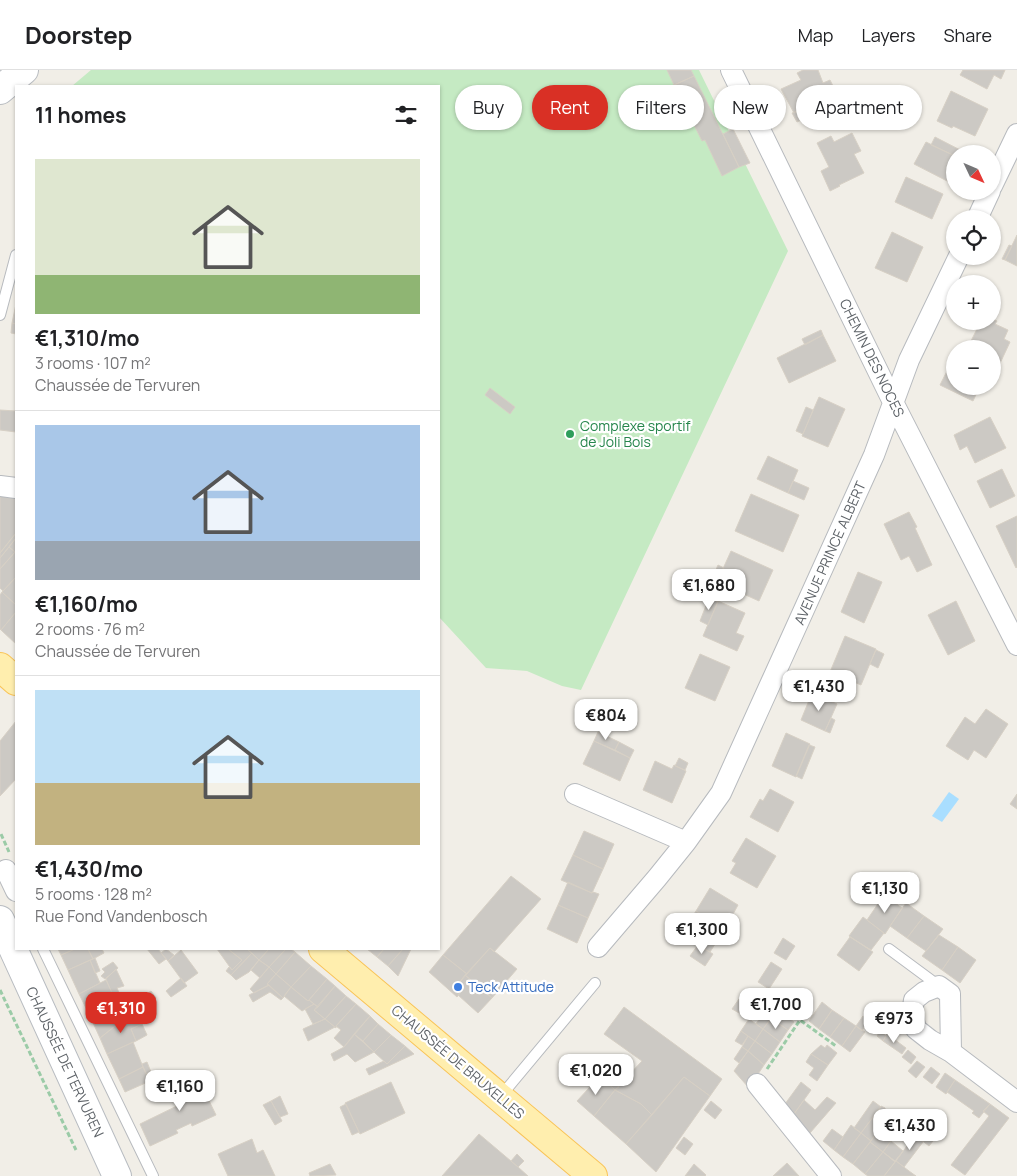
<!DOCTYPE html>
<meta charset="utf-8">
<style>
:root{--surface:#fff;--page:#f6f6f6;--text:#202124;--muted:#757577;--line:#e0e0e0;--accent:#d93025}
body{margin:0;font-family:Manrope,sans-serif;background:var(--page);color:var(--text);height:100vh;display:flex;flex-direction:column;font-size:19px;white-space:nowrap}
*{box-sizing:border-box;margin:0}
p{font-size:16px;color:var(--muted)}
.icon{flex:none;width:28px;height:28px;fill:none;stroke:currentColor;stroke-width:2;stroke-linecap:round;stroke-linejoin:round}
.map{position:relative;flex:1;overflow:hidden}
.side{position:absolute;left:15px;top:15px;width:425px;height:865px;display:flex;flex-direction:column;background:var(--surface);border-radius:0px;box-shadow:0 1px 4px #0004}
.side>*{flex:none}
.guide{position:absolute;left:455px;top:15px;width:475px;height:45px;display:flex;gap:10px}
.needle{width:32px;rotate:134deg}
.controls{position:absolute;left:946px;top:75px;display:grid;gap:10px}
.controls a{display:grid;place-items:center;width:55px;height:55px;border-radius:50%;background:var(--surface);box-shadow:0 1px 4px #0004;font-size:25px}
.price{position:absolute;translate:-50% -42px;padding:0 11px;border-radius:10px;background:#fff;color:#222;font-size:16px;line-height:32px;filter:drop-shadow(0 1px 2px #0008)}
.price::after{content:'';position:absolute;left:50%;top:30px;width:15px;height:11px;margin-left:-8px;background:inherit;clip-path:polygon(0 0,100% 0,50% 100%)}
.price.on{background:var(--accent);color:#fff}
ul{padding:0;list-style:none}
li{display:grid;align-content:center;gap:10px;height:265px;padding:0 20px}
li+li{border-top:1px solid var(--line)}
li span{display:grid;place-items:center;height:155px;border-radius:0px;color:#555}
li>.icon{margin-inline-start:auto}
span .icon{width:90px;height:90px;fill:#fffc;stroke-width:1}
li b{font-size:21px}
h2{display:flex;justify-content:space-between;align-items:center;height:60px;padding:0 20px;font-size:21px}
.pill{padding:0 18px;border-radius:22px;background:var(--surface);box-shadow:0 1px 4px #0004;font-size:18px;line-height:45px}
.pill.on{background:var(--accent);color:#fff}
header{display:flex;align-items:center;gap:30px;box-sizing:border-box;height:70px;padding:0 25px;background:var(--surface);border-bottom:1px solid var(--line)}
header strong{font-size:24px}
nav{display:flex;gap:28px;margin-inline-start:auto;font-size:18px}
.map>svg:first-child{display:block}
.green{fill:#c5eac3}
.water{fill:#a9deff}
.building{fill:#ccc9c4;stroke:#d7d0c5}
.lines{fill:none;stroke-linecap:round;stroke-linejoin:round}
.lane-casing{stroke:#b7babe;stroke-width:12}
.street-casing{stroke:#b7babe;stroke-width:22}
.secondary-casing{stroke:#b8bcc1;stroke-width:30}
.primary-casing{stroke:#f9c458;stroke-width:30}
.path{stroke:#9bcba7;stroke-width:3;stroke-dasharray:5 2.5;stroke-linecap:butt}
.lane{stroke:#fff;stroke-width:10}
.street{stroke:#fff;stroke-width:20}
.secondary{stroke:#fff;stroke-width:28}
.primary{stroke:#ffeeae;stroke-width:28}
.leisure-dot{fill:#2e9e5b;stroke:#fff;stroke-width:2}
.shop-dot{fill:#3f7fe0;stroke:#fff;stroke-width:2}
.labels{text-anchor:middle;stroke-width:4.5;stroke-linejoin:round;paint-order:stroke}
.street-label{font-size:14px;fill:#5e6368;stroke:#fff}
.leisure-label{font-size:14px;fill:#27864d;stroke:#fff;text-anchor:start}
.shop-label{font-size:14px;fill:#366cbe;stroke:#fff;text-anchor:start}
</style>
<header>
<strong>Doorstep</strong>
<nav><a>Map</a><a>Layers</a><a>Share</a></nav>
</header>
<div class="map">
<svg width="1017" height="1106" viewBox="0 0 1017 1106">
<rect width="100%" height="100%" fill="#f1eee7"/>
<!-- green -->
<path class="green" d="M91 0H699L788 181 581 620 562 616 527 601 486 598 439 547V16H72Z"/>
<!-- water -->
<path class="water" d="M949 722 959 729 942 752 932 746Z"/>
<!-- building -->
<path class="building" d="M667 0H691L694 6 674 15Z
M803 0H818L823 13 830 10 837 24 794 43 781 19 801 10 797 3Z
M963 0H1005L1001 9 994 5 987 19 960 5Z
M694 6 739 97 722 106 705 70 702 71 674 15Z
M951 21 988 39 975 66 953 56 952 58 937 51Z
M812 35 816 43 797 52 792 43Z
M733 59 750 93 739 97 723 64Z
M852 63 861 81 854 84 864 103 839 115 840 116 830 121 821 101 829 97 817 73 831 66 834 72Z
M935 67 966 83 965 84H955V86L931 75Z
M926 72 955 86V105L951 113 914 94Z
M906 107 943 124 932 149 895 132Z
M892 162 923 177 907 212 875 198Z
M1017 165V196L1005 190Z
M1009 175 1012 176 1005 190 1002 189Z
M16 234V254L12 253Z
M992 249 997 251 995 254 1008 260 1004 269 1010 272 995 304 992 303V279H967L977 259 973 257 976 251H992Z
M12 253 16 254V264L11 263Z
M821 260 823 265 805 275 802 269Z
M823 265 836 291 789 313 777 288Z
M955 285V316H980L973 331 940 315Z
M490 318 515 337 510 344 485 325Z
M819 327 845 339 828 377 802 366Z
M806 337 813 340 803 364 796 361Z
M0 340 16 341V362L0 360Z
M990 347 1006 378 975 393 967 376 960 380 954 365Z
M768 386 798 400 788 423 757 409Z
M1002 399 1015 426 990 438 977 411Z
M793 411 809 418 804 430 788 423Z
M751 424 799 445 783 482 735 461Z
M0 425 16 428V463L0 483Z
M909 442 917 457 915 458 932 495 917 502 909 486 901 490 884 454Z
M1017 446V497L1016 498 996 456Z
M16 463V468L0 488V483Z
M16 468V481L15 482 9 477Z
M9 477 15 482 0 499V488Z
M16 481V507L3 521 0 518V499Z
M731 481 773 500 759 531 717 512Z
M718 495 724 498 718 511 712 509Z
M858 502 882 512 864 553 841 542Z
M16 507V535L2 522Z
M2 522 16 535V542L1 560 0 559V525Z
M709 528 718 532 708 555 700 551Z
M718 531 745 543 736 563 744 566 737 581 703 566Z
M956 531 975 571 948 585 928 545Z
M16 542V574L1 560Z
M845 566 876 579 861 615 830 602Z
M876 580 884 584 878 598 870 594Z
M700 584 730 597 715 631 685 618Z
M812 623 837 634 825 661 801 650Z
M986 639 1008 654 986 688 974 680 968 690 946 676 965 647 975 654Z
M831 648 835 650 830 663 825 661Z
M16 651V709L0 726V671Z
M598 662 619 672 615 680 594 671Z
M786 663 810 674 796 707 772 696Z
M594 671 630 688 620 711 583 694Z
M619 672 634 680 630 688 615 680Z
M809 675 815 677 802 709 796 706Z
M679 688 688 693 685 700 675 696Z
M655 691 672 699 674 695 686 701 672 733 643 720Z
M770 719 794 732 778 762 750 747 760 729 763 731Z
M1017 724V739L1010 734Z
M584 761 614 774 603 799 573 785Z
M746 768 776 786 757 818 730 803 736 793 732 791Z
M573 785 603 799 592 823 561 810Z
M511 806 541 829 494 882 490 878 467 904 443 885Z
M568 812 592 823 593 822 599 824 588 848 558 835Z
M710 818 738 835 732 846 728 861 696 841Z
M884 825 902 838 885 864 867 850Z
M906 833 924 846 907 868 890 856Z
M558 835 588 848 577 873 547 859Z
M696 841 728 861 717 871 710 882 681 865Z
M924 846 943 859 926 881 907 868Z
M863 847 884 863 871 880 849 866Z
M939 865 958 877 942 900 922 886Z
M850 867 873 882 859 901 837 885Z
M783 868 795 876 786 890 774 883Z
M698 875 713 884 705 896 690 886Z
M958 877 976 890 960 913 942 900Z
M490 878 517 899 492 928 465 905Z
M58 879H75L61 885Z
M75 879H88L93 889 68 900 61 885Z
M88 879H102L104 883 93 889Z
M147 879H158L166 889 159 894Z
M166 879 174 885 168 891 161 883Z
M217 879H228L242 890 232 900Z
M228 879H247L252 883 231 905 226 901 229 897 232 900 242 890Z
M249 879H269L259 890 248 880Z
M269 879H286L269 897 259 890Z
M286 879H291L295 882 276 904 269 897Z
M367 879H384L377 887Z
M384 879H403L388 896 377 887Z
M403 879H411L398 906 388 896Z
M181 880 198 903 184 913 168 891Z
M295 882 311 896 291 917 276 904Z
M252 883 259 890 249 902 236 910 231 905Z
M443 885 467 904 459 913 464 918 457 927 429 902Z
M95 888 100 901 95 903 90 890Z
M90 890 100 913 79 924 68 900Z
M259 890 269 897 260 908 251 900Z
M113 892 118 898 105 909 101 906 105 902 102 899Z
M771 892 782 899 769 919 758 912Z
M311 896 327 909 308 931 291 917Z
M269 897 276 904 267 914 269 915 254 923 250 919Z
M116 899 124 916 117 918 120 925 114 928 106 909Z
M276 904 291 917 283 928 267 914Z
M465 905 492 928 478 943 458 925 464 918 459 913Z
M181 908 187 916 171 927 166 921Z
M327 909 335 916 318 937 309 930Z
M106 910 116 931 89 944 79 924Z
M269 915 283 928 281 930 270 922 253 932 249 925Z
M335 916 346 926 325 949 314 940Z
M291 917 308 931 309 930 314 934 302 941 284 926Z
M151 921 156 928 138 942 135 940 124 949 120 940 141 925 142 927Z
M346 926 356 934 336 956V958L325 949Z
M739 929 747 934 741 944 732 939Z
M116 931 124 949 100 968 89 944Z
M822 932 832 940 819 959 809 951Z
M314 934 318 937 314 940 325 949 313 954 305 939Z
M356 934 370 946 344 977 334 968 341 960 336 956Z
M769 934 778 940 763 959 756 954Z
M624 937 722 1009 710 1026 684 1007 652 1045 641 1034 615 1020 642 991 604 964Z
M135 940 142 954 131 959 136 971 107 984 100 968Z
M778 940 794 952 788 960 771 948Z
M832 940 844 948 830 967 819 959Z
M370 946 378 954 363 971 354 964Z
M863 946 868 950 862 961 856 956Z
M771 948 788 960 780 972 763 959Z
M844 948 856 956 842 976 830 967Z
M325 949 335 957 308 971 303 959Z
M749 949 763 959 755 971 741 961Z
M142 954 147 965 136 971 131 959Z
M378 954 391 965 374 982 363 971Z
M856 956 865 962 850 982 842 976Z
M763 959 780 972 772 984 755 971Z
M741 961 748 966 742 975 735 971Z
M880 961 886 966 883 971 877 966Z
M354 964 374 982 355 992 347 984 334 991 331 984 344 977Z
M887 964 906 978 902 984 883 971Z
M391 965 405 976 387 994 374 982Z
M748 966 755 971 748 981 742 977Z
M755 971 772 984 764 995 748 981Z
M133 972 143 997 119 1009 107 984Z
M821 975 825 978 827 975 837 983 828 995 811 984Z
M405 976 414 984 369 1005 366 999 384 991 387 994Z
M742 977 748 981 739 993 734 989Z
M908 980 916 987 911 994 902 987Z
M748 981 764 995 749 1018 734 1001Z
M811 984 828 995 817 1011 809 1005 814 998 806 992Z
M917 991 925 997 916 1008 908 1001Z
M147 992 151 1002 146 1004 142 994Z
M143 997 150 1011 125 1022 119 1009Z
M931 997 940 1004 932 1014 923 1007Z
M603 1003 619 1017 615 1020 600 1006Z
M945 1003 955 1010 946 1024 936 1017Z
M196 1004 216 1045 192 1056 191 1053 176 1060 178 1063 150 1076 140 1054 181 1034 173 1016Z
M600 1006 615 1020 594 1046 577 1031Z
M684 1007 710 1026 656 1102 626 1074Z
M955 1010 990 1034 979 1048 972 1043 974 1041 947 1022Z
M391 1012 405 1043 360 1064 345 1033Z
M801 1012 811 1020 794 1044 785 1034Z
M615 1020 641 1034 652 1045 626 1074 594 1046Z
M280 1026 288 1044 280 1047 271 1031Z
M827 1027 836 1033 810 1063 794 1044 804 1030 815 1040Z
M271 1031 282 1051 275 1055 263 1035Z
M711 1031 722 1040 715 1049 704 1040Z
M873 1031 881 1037 861 1063 854 1058Z
M346 1034 359 1062 352 1065 340 1037Z
M990 1034 1009 1048 965 1105 951 1095 989 1046 983 1041Z
M881 1036 885 1038 886 1049 871 1071 861 1063Z
M928 1048 936 1055 931 1062 937 1066 929 1076 915 1065Z
M884 1052 894 1061 888 1069 891 1071 883 1082 870 1072Z
M851 1055 861 1063 843 1087 834 1080Z
M832 1059 843 1067 834 1080 823 1071Z
M861 1063 871 1071 853 1094 843 1087Z
M479 1064 518 1097 528 1106H442Z
M915 1065 923 1072 904 1097 896 1091Z
M684 1067 693 1074 685 1085 676 1078Z
M252 1069 257 1083 263 1080 275 1106H228L218 1084Z
M891 1071 903 1081 895 1091 883 1082Z
M870 1072 883 1082 865 1104 853 1094Z
M883 1082 895 1092 884 1106H868L865 1104Z
M517 1084 524 1091 518 1097 511 1091Z
M896 1091 909 1101 916 1106H884Z
M787 1093 799 1106H773Z
M330 1094 336 1105 310 1106 309 1103Z
M694 1094 706 1105 705 1106H685Z"/>
<g class="lines">
<defs>
<path id="lane" d="M0 245 16 185
M43 879 153 1106
M889 879 939 916
M500 1027 595 913"/>
<path id="street" d="M731 0 893 332 1017 575
M992 116 1017 64
M977 149 990 121
M0 416 16 418
M575 724 686 772
M6 800 16 821
M598 877 657 808 686 772 721 723 874 385 909 290 959 186
M951 982 950 924 939 916 924 922 914 930 912 943 916 959 930 970 951 982 1017 1032
M757 1014 831 1106"/>
<path id="secondary" d="M0 20 24 0
M0 850 117 1106"/>
<path id="primary" d="M0 597 16 611
M323 879 593 1106"/>
</defs>
<!-- lane casing -->
<use href="#lane" class="lane-casing"/>
<!-- street casing -->
<use href="#street" class="street-casing"/>
<!-- secondary casing -->
<use href="#secondary" class="secondary-casing"/>
<!-- primary casing -->
<use href="#primary" class="primary-casing"/>
<!-- path -->
<path class="path" d="M1 764 9 782
M0 920 76 1080
M767 999 800 950 836 976"/>
<!-- lane -->
<use href="#lane" class="lane"/>
<!-- street -->
<use href="#street" class="street"/>
<!-- secondary -->
<use href="#secondary" class="secondary"/>
<!-- primary -->
<use href="#primary" class="primary"/>
</g>
<!-- markers -->
<circle class="leisure-dot" cx="570" cy="364" r="5"/>
<circle class="shop-dot" cx="458" cy="917" r="5"/>
<g class="labels">
<!-- street labels -->
<g class="street-label">
<text transform="translate(872 288) rotate(64)" y="5">CHEMIN DES NOCES</text>
<text transform="translate(830 483) rotate(-66)" y="5">AVENUE PRINCE ALBERT</text>
<text transform="translate(65 992) rotate(65)" y="5">CHAUSSÉE DE TERVUREN</text>
<text transform="translate(458 992) rotate(40)" y="5">CHAUSSÉE DE BRUXELLES</text>
</g>
<!-- leisure labels -->
<g class="leisure-label">
<text x="580" y="361">Complexe sportif<tspan x="580" dy="16">de Joli Bois</tspan></text>
</g>
<!-- shop labels -->
<g class="shop-label">
<text x="468" y="922">Teck Attitude</text>
</g>
</g>
</svg>
<div class="controls">
<a><svg class="needle" viewBox="-14 -14 28 28"><path d="M0-13l5 13h-10z" fill="#e53935"/><path d="M0 13l5-13h-10z" fill="#757577"/></svg></a>
<a><svg class="icon" aria-label="locate" viewBox="0 0 24 24"><circle cx="12" cy="12" r="6"/><path d="M12 2v4M12 18v4M2 12h4M18 12h4"/></svg></a>
<a>+</a>
<a>−</a>
</div>
<b class="price" style="left:709px;top:541px">€1,680</b>
<b class="price" style="left:819px;top:642px">€1,430</b>
<b class="price" style="left:606px;top:671px">€804</b>
<b class="price" style="left:885px;top:844px">€1,130</b>
<b class="price" style="left:702px;top:885px">€1,300</b>
<b class="price" style="left:776px;top:960px">€1,700</b>
<b class="price on" style="left:121px;top:964px">€1,310</b>
<b class="price" style="left:894px;top:974px">€973</b>
<b class="price" style="left:596px;top:1026px">€1,020</b>
<b class="price" style="left:180px;top:1042px">€1,160</b>
<b class="price" style="left:910px;top:1081px">€1,430</b>
<div class="guide">
<a class="pill">Buy</a>
<a class="pill on">Rent</a>
<a class="pill">Filters</a>
<a class="pill">New</a>
<a class="pill">Apartment</a>
</div>
<section class="side">
<h2>11 homes<svg class="icon" aria-label="filters" viewBox="0 0 24 24"><path d="M4 7h16M4 17h16"/><circle cx="9" cy="7" r="2"/><circle cx="15" cy="17" r="2"/></svg></h2>
<ul>
<li><span style="background:linear-gradient(#dfe7d0 75%,#8fb573 0)"><svg class="icon" aria-label="home" viewBox="0 0 24 24"><path d="M3 11l9-7 9 7M6 9v11h12V9"/></svg></span><div><b>€1,310/mo</b><p>3 rooms · 107 m²</p><p>Chaussée de Tervuren</p></div></li>
<li><span style="background:linear-gradient(#a9c7e8 75%,#9aa5b1 0)"><svg class="icon" aria-label="home" viewBox="0 0 24 24"><path d="M3 11l9-7 9 7M6 9v11h12V9"/></svg></span><div><b>€1,160/mo</b><p>2 rooms · 76 m²</p><p>Chaussée de Tervuren</p></div></li>
<li><span style="background:linear-gradient(#bfe0f5 60%,#c2b280 0)"><svg class="icon" aria-label="home" viewBox="0 0 24 24"><path d="M3 11l9-7 9 7M6 9v11h12V9"/></svg></span><div><b>€1,430/mo</b><p>5 rooms · 128 m²</p><p>Rue Fond Vandenbosch</p></div></li>
</ul>
</section>
</div>
